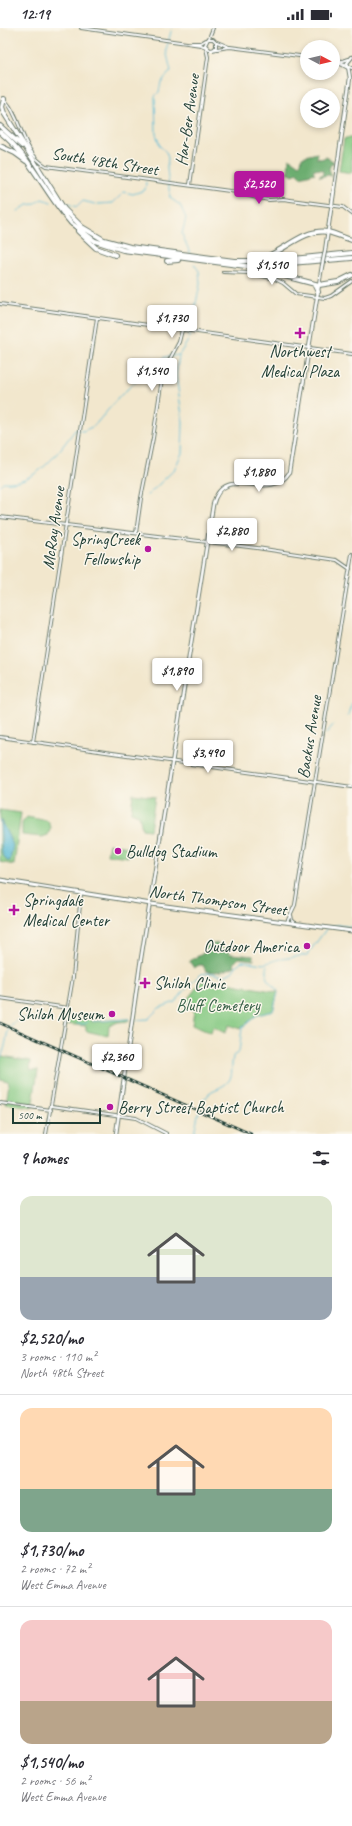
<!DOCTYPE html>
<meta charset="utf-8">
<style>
:root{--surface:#fff;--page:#f2f2f3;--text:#2b2b33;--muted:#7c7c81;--line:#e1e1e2;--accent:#b5179e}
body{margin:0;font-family:Caveat,sans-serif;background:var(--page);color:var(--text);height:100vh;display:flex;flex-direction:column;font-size:15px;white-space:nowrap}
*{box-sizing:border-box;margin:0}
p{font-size:13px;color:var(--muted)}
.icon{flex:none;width:22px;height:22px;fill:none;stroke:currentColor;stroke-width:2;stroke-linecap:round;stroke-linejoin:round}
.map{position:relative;height:1106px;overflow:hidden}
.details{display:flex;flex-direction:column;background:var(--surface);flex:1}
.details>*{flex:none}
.needle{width:26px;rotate:97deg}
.fabs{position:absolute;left:300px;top:12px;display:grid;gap:8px}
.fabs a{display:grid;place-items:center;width:40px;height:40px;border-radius:50%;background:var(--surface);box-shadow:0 2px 6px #0003;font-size:20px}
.scale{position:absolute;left:12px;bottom:10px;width:89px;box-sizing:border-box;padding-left:4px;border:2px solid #1f3d34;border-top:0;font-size:11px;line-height:14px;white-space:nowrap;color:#1f3d34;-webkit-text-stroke:3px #fbf7ec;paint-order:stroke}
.price{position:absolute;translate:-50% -34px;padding:0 9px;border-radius:4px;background:#fff;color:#222;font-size:13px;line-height:26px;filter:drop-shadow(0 1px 2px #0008)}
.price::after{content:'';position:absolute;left:50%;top:24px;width:12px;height:9px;margin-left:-6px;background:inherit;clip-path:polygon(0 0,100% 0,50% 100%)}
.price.active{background:var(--accent);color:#fff}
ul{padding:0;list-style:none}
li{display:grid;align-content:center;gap:8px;height:212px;padding:0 20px}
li+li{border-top:1px solid var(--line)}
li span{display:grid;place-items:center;height:124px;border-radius:12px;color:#555}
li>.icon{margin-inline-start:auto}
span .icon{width:72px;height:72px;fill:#fffc;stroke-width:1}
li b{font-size:17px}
h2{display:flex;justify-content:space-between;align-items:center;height:48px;padding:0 20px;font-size:17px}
.status{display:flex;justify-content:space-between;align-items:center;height:28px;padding:0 20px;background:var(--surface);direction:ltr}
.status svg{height:11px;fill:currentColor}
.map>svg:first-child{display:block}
.green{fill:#85c982;stroke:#52835b}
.forest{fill:#6cad70;stroke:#467552}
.water{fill:#58bad6;stroke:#3c7c85}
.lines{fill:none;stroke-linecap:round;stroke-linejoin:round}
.stream{stroke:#58bad6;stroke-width:1}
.tertiary-casing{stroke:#69786a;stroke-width:4}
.secondary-casing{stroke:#69786a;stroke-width:4.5}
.primary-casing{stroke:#69786a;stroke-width:5}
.motorway-casing{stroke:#69786a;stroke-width:6}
.tertiary{stroke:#fff;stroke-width:2}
.secondary{stroke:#fff;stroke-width:2.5}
.primary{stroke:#fff;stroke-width:3}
.motorway{stroke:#fff;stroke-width:4}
.rail-casing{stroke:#1f3d34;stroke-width:2.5}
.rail{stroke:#fbf7ec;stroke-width:1;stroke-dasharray:3;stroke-linecap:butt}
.secondary-bridge-casing{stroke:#69786a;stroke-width:4.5;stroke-linecap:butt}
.secondary-bridge{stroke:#fff;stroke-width:2.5}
.poi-dot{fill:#b5179e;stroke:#fbf7ec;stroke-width:1.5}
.labels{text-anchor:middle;stroke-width:3;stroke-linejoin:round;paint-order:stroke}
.street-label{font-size:17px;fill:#1f3d34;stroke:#fbf7ec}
.poi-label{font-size:17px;fill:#1f3d34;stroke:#fbf7ec;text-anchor:start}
.park-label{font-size:17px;fill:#386048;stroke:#fbf7ec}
</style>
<div class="status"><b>12:19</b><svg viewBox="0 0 49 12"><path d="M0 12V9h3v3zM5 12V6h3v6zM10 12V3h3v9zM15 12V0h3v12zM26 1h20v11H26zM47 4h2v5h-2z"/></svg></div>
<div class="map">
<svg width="352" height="1106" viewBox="0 0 352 1106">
<rect width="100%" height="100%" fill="#fbf7ec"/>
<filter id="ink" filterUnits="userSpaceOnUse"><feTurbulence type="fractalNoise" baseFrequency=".025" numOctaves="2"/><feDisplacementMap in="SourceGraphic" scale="8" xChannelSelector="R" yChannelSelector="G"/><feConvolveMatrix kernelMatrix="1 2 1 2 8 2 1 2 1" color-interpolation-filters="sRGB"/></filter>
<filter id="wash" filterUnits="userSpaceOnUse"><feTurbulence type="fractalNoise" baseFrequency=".012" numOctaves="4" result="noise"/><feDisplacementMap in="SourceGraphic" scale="16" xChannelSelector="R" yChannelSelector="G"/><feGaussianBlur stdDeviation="0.9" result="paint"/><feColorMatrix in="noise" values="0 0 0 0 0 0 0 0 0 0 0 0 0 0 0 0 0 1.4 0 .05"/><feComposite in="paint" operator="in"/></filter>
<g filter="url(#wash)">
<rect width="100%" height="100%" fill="#f2e7cd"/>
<!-- green -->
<path class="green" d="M346 110H352V145L339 143 344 111Z
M133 766 155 769 150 802 142 801 139 787 131 784Z
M0 782 21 785 14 837 0 834Z
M27 789 48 793 51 799 48 807 42 809 22 807V795Z
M109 816 129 819 128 829 107 826Z
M210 952 278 964 273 983 257 987 240 1001 229 997 225 1005 213 999 211 1005 192 997 195 976 185 974 201 954Z
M67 987 92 990V994L128 991 129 993 118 994 109 998 108 1008 86 1003V998L66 996Z
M2 1028 31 1033 30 1041 38 1042 32 1080 6 1076 9 1055 8 1053 0 1051V1031Z"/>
<!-- forest -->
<path class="forest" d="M317 125 318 128 316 130 321 131 326 129 333 133 334 136H331L329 141 332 148 327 147 320 149 319 148 323 146V142L314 141 313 143 315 145 300 149 298 145 293 147 288 144 289 130 299 137 301 135 302 129Z
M208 915 218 916 231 926 253 928 254 932 239 930 234 935 235 938C224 943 219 945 206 943L203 937H199L194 940 189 933 204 925Z"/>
<!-- water -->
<path class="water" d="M0 791 13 817 10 833H7L2 825Z"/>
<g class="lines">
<!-- stream -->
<path class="stream" d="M172 0 166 22 171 43 161 54 159 64 155 68 156 106 160 118 166 124 168 130 167 140 170 170 180 177 186 190 182 206 190 225
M62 174 77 179 83 173 95 176
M98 176 113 175 124 164 133 166 145 162 146 154
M18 183 27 177 34 176 42 171 51 174
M0 457 3 454C36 457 57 426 75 402L83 403 94 398 121 367 160 332 165 329 179 327 188 313 200 256 199 243 194 236
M151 464 174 442 182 425 183 394 176 347 179 328
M147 467 149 466
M347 688 349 687V683L352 675
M326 706 333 697
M330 898 338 897 352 899
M282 931 307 927 327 900
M267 938V951L278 963
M135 992 148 991 159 980 175 974 193 953 202 946 211 945 224 948 232 944 237 937 242 933 263 936 280 931
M93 993 129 991
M77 996H84L88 994
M233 1028 239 1024 242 1000 257 987 273 983 278 965
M0 1031C4 1024 6 1015 7 1007 12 985 32 989 49 992
M194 1106C197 1093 199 1070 212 1063 218 1060 226 1058 230 1051 233 1045 231 1036 233 1029"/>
</g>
</g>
<g filter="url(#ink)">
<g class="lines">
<defs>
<path id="tertiary" d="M81 0 201 17 206 19
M209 10 213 0
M217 14 229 19
M192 15H201L206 12
M213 22 216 19V14L213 11H208L205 17 210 22C218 21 222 20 230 19L307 29
M333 32 343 33 349 31
M337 34 348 40
M339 34 348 37
M5 72C22 90 22 125 46 138L237 164 253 169 269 172 283 171 343 179 352 186
M190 157 208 29 206 20
M223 244 250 245 275 251 283 255 296 266 325 270 331 268 352 253
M0 276 352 326
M0 489 257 520 337 532 350 541
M136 505 141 470 153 410 163 344 179 314 182 302
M0 709 352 759
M33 714 97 290
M291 887 292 892 295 895
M287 894 295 877 352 526
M0 970 68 980
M0 1075 51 1082
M52 1078 136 1090 167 1106
M46 1106 73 949 81 866"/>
<path id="secondary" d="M352 29 347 35 348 38 352 40
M332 177 334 163
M325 223 350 50 348 38
M116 1106 140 937 213 477C224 433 269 476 289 445L322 238"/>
<path id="primary" d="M0 852 151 876 352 903"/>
<path id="motorway" d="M4 71 2 79 4 85 64 181 82 199 104 212 130 219 234 233H273L352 225
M0 98 22 118
M0 104C31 129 46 167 72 196
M0 118 15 125 26 133
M71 195 95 213 123 222 246 238 319 257 338 254 352 247
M78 203 96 220 115 227
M258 232C282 226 302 200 328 204 336 206 344 210 352 212
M167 233 178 232
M253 238 352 230
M314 256 318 264"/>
</defs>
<!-- tertiary casing -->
<use href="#tertiary" class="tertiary-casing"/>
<!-- secondary casing -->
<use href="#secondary" class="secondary-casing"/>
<!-- primary casing -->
<use href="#primary" class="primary-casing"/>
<!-- motorway casing -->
<use href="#motorway" class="motorway-casing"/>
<!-- tertiary -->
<use href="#tertiary" class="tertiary"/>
<!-- secondary -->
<use href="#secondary" class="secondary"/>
<!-- primary -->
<use href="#primary" class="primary"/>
<!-- motorway -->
<use href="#motorway" class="motorway"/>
<defs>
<path id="rail" d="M0 995 251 1106"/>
</defs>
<!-- rail casing -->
<use href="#rail" class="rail-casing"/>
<!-- rail -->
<use href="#rail" class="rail"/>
<defs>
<path id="secondary-bridge" d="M322 238 325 223"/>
</defs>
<!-- secondary-bridge casing -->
<use href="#secondary-bridge" class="secondary-bridge-casing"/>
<!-- secondary-bridge -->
<use href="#secondary-bridge" class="secondary-bridge"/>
</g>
</g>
<!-- markers -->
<g class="poi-dot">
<path d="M298 299h4v4h4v4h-4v4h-4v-4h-4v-4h4z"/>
<circle cx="148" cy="521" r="4"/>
<circle cx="118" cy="823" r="4"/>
<path d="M12 876h4v4h4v4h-4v4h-4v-4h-4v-4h4z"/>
<circle cx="307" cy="918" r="4"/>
<path d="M143 949h4v4h4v4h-4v4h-4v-4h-4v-4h4z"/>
<circle cx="112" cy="986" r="4"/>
<circle cx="110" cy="1079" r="4"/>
</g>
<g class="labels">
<!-- street labels -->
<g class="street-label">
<text transform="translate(187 92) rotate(-82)" y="6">Har-Ber Avenue</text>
<text transform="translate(105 133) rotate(9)" y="6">South 48th Street</text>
<text transform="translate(53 500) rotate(-82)" y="6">McRay Avenue</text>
<text transform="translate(309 709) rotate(-81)" y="6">Backus Avenue</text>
<text transform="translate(218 872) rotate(8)" y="6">North Thompson Street</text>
</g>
<!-- poi labels -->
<g class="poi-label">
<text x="300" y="329" text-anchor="middle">Northwest<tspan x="300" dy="20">Medical Plaza</tspan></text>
<text x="140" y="517" text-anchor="end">SpringCreek<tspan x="140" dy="20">Fellowship</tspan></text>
<text x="126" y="829">Bulldog Stadium</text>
<text x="23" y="878">Springdale<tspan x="23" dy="20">Medical Center</tspan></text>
<text x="299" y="924" text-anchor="end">Outdoor America</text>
<text x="154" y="961">Shiloh Clinic</text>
<text x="104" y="992" text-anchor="end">Shiloh Museum</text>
<text x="118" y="1085">Berry Street Baptist Church</text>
</g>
<!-- park labels -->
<g class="park-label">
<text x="218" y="983">Bluff Cemetery</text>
</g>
</g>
</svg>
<div class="fabs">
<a><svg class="needle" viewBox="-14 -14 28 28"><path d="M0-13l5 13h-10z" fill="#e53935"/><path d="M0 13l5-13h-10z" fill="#7c7c81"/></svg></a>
<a><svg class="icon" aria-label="layers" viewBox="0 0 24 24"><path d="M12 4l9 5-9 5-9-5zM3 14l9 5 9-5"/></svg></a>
</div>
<div class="scale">500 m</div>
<b class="price active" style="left:259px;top:177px">$2,520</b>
<b class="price" style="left:272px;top:258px">$1,510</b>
<b class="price" style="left:172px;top:311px">$1,730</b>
<b class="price" style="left:152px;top:364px">$1,540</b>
<b class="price" style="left:259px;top:465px">$1,880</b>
<b class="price" style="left:232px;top:524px">$2,880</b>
<b class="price" style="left:177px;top:664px">$1,890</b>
<b class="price" style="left:208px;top:746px">$3,490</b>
<b class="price" style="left:117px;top:1050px">$2,360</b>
</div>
<section class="details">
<h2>9 homes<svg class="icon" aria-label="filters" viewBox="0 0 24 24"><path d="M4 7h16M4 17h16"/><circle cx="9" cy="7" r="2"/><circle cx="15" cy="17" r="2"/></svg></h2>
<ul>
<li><span style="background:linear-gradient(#dfe7d0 65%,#9aa5b1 0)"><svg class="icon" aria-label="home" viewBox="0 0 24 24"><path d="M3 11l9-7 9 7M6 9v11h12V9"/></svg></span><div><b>$2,520/mo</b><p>3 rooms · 110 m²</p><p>North 48th Street</p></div></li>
<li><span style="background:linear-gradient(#ffd9b3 65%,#7fa58c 0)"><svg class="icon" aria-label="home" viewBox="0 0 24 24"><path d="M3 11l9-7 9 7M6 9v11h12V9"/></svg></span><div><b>$1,730/mo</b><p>2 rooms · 72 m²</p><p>West Emma Avenue</p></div></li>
<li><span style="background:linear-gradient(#f6c9c9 65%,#b9a48a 0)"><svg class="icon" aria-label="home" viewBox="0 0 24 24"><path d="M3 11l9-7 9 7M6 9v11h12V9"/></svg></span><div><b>$1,540/mo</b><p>2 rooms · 56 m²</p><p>West Emma Avenue</p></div></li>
</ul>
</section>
